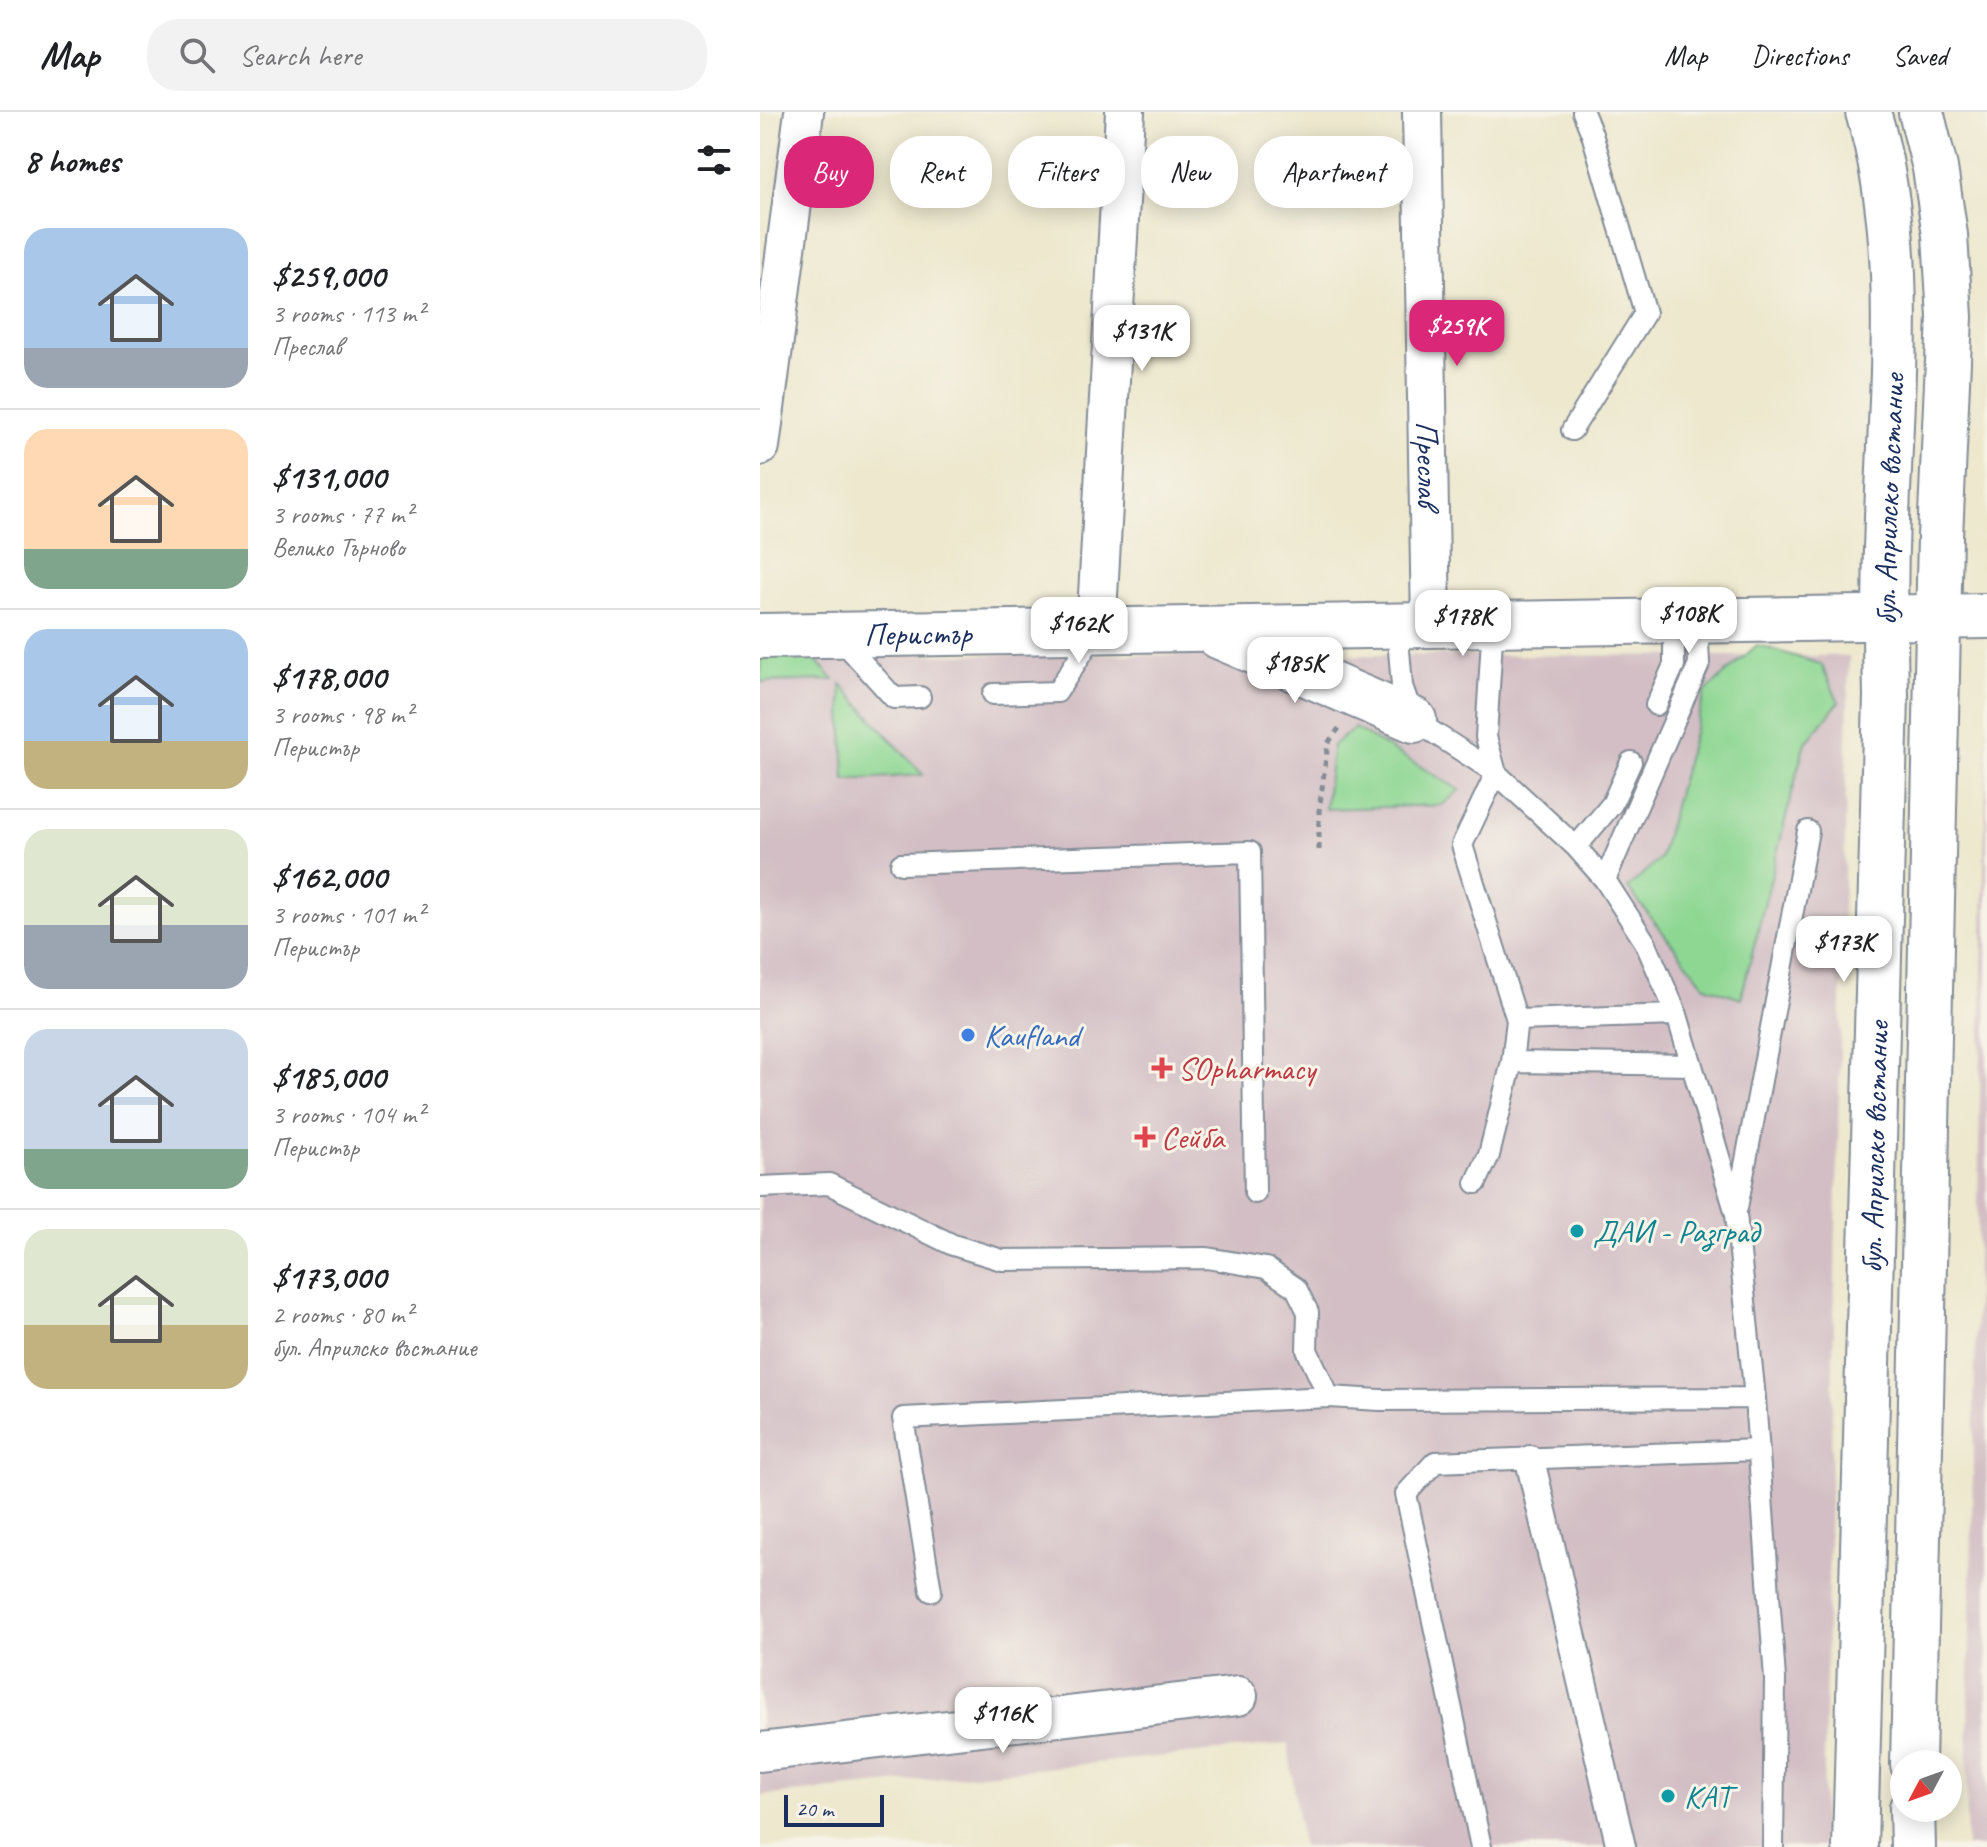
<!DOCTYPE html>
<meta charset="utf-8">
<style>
:root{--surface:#fff;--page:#f2f2f2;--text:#202124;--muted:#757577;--line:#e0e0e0;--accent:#db2777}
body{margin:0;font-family:Caveat,sans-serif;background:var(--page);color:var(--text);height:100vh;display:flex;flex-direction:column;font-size:30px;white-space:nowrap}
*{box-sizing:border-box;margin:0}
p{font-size:26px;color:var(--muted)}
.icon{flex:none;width:44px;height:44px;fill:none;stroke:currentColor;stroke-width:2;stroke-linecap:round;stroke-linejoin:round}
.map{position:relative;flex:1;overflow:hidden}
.side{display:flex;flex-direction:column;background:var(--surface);width:760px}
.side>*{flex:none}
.banner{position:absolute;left:24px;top:24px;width:760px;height:72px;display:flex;gap:16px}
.needle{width:52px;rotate:229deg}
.tools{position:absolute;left:1130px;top:1638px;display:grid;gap:16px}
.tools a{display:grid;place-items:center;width:72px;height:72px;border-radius:50%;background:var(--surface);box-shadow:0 4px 20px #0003;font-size:40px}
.scale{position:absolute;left:24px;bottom:20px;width:100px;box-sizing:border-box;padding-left:8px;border:4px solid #1b2f5e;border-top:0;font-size:22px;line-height:28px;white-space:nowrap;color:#1b2f5e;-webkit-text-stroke:6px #f7f3e8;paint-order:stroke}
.price{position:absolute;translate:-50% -68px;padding:0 18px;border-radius:16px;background:#fff;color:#222;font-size:26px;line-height:52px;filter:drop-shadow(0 2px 4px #0008)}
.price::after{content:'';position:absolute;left:50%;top:48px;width:24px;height:18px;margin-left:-12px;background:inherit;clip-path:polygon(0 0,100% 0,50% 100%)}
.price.current{background:var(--accent);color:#fff}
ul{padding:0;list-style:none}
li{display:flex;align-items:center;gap:24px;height:200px;padding:0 24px}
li+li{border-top:2px solid var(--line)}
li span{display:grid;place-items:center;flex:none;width:224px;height:160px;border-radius:24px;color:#555}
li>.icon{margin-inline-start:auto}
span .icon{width:96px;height:96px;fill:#fffc;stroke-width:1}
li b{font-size:34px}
h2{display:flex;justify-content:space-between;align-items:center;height:96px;padding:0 24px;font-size:34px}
.tag{padding:0 28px;border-radius:32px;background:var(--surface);box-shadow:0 4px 20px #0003;font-size:28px;line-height:72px}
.tag.current{background:var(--accent);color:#fff}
header{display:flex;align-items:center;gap:48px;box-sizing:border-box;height:112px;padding:0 40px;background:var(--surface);border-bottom:2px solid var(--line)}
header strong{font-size:38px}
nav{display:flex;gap:44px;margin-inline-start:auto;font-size:28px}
.search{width:560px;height:72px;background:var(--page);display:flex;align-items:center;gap:20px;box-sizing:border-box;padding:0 28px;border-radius:32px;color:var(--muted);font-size:30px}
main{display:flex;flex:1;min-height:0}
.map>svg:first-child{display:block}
.industrial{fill:#d2bec4}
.green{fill:#8ed793;stroke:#548378;stroke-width:2}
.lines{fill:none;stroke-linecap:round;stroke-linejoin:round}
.service-casing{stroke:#848c96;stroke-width:24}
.pedestrian-casing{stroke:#848c96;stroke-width:32}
.minor-casing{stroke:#848c96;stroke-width:42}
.tertiary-casing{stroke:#848c96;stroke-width:48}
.path{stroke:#848c96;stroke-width:5;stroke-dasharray:6 6;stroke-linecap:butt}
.service{stroke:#fff;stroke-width:20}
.pedestrian{stroke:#fff;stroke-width:28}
.minor{stroke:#fff;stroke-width:38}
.tertiary{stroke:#fff;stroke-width:44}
.shop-dot{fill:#3f7fe0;stroke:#f7f3e8;stroke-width:3}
.health-dot{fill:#e0444e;stroke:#f7f3e8;stroke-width:3}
.culture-dot{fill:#0f9aa8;stroke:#f7f3e8;stroke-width:3}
.labels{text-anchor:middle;stroke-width:6;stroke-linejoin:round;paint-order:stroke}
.street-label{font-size:32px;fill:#1b2f5e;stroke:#f7f3e8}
.shop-label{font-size:32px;fill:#366cbe;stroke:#f7f3e8;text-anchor:start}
.health-label{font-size:32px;fill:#be3a42;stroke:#f7f3e8;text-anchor:start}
.culture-label{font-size:32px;fill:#0d838f;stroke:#f7f3e8;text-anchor:start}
</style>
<header>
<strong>Map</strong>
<div class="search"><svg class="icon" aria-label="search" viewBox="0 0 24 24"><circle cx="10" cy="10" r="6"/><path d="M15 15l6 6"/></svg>Search here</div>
<nav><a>Map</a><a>Directions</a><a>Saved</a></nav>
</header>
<main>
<section class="side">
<h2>8 homes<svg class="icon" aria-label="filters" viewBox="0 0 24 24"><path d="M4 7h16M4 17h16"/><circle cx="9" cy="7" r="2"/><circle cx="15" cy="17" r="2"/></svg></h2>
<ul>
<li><span style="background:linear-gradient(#a9c7e8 75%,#9aa5b1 0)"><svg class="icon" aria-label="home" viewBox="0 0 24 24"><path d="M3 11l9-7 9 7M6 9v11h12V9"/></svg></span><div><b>$259,000</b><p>3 rooms · 113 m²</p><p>Преслав</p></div></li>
<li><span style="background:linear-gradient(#ffd9b3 75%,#7fa58c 0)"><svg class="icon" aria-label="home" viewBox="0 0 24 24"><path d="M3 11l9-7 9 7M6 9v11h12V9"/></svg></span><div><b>$131,000</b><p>3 rooms · 77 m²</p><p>Велико Търново</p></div></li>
<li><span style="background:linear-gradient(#a9c7e8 70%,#c2b280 0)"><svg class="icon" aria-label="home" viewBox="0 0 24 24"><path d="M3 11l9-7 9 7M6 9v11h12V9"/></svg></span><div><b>$178,000</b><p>3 rooms · 98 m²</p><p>Перистър</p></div></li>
<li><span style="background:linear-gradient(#dfe7d0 60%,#9aa5b1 0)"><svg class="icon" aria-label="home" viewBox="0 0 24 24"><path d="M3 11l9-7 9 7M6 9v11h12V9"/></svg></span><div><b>$162,000</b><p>3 rooms · 101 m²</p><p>Перистър</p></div></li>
<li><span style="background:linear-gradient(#c9d6e8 75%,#7fa58c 0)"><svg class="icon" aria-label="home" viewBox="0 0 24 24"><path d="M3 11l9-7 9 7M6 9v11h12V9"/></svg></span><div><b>$185,000</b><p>3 rooms · 104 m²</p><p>Перистър</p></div></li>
<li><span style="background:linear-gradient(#dfe7d0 60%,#c2b280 0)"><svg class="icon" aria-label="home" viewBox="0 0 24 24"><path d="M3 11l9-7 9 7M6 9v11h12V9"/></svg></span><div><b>$173,000</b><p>2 rooms · 80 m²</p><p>бул. Априлско въстание</p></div></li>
</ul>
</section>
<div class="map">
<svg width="1227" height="1735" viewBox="0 0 1227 1735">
<rect width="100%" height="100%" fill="#f7f3e8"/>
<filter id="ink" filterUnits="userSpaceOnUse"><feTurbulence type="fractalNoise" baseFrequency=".0125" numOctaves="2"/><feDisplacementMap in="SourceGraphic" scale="16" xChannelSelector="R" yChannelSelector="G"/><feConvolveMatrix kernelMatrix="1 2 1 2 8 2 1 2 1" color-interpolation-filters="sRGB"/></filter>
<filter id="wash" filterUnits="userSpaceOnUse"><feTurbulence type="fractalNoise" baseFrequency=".006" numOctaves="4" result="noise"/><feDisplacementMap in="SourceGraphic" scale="32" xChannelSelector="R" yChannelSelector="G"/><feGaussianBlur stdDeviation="1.8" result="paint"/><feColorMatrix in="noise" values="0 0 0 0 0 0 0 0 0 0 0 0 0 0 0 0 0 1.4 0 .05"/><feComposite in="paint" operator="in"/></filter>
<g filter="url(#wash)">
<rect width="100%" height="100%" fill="#ede8ce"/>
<!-- industrial -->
<path class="industrial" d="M0 542 1089 544 1062 1735H542L528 1632 0 1684Z
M1227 607V1735H1206Z"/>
<!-- green -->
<path class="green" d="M997 533 1061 552 1079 590 1044 633 981 886 945 874 868 776 900 746 945 580Z
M0 537 48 540 74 568 0 570Z
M81 572 163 663 85 668Z
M595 616 700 678 682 693 565 697 573 633Z"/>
</g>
<g filter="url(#ink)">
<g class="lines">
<defs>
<path id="service" d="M812 318 885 201 832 22 823 0
M637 514 642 574 654 608 736 661 816 735 845 768 885 830 917 903 976 1102 995 1286 1015 1567 1013 1735
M80 526 134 586 160 585
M233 582 297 580 336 519
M896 593 914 553V509
M816 735 852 692 871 650
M141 752 490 740 495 1081
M845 768 939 552 937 509
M757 908 917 903
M752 950 931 953
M716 1071 729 1043 752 950 757 908 702 733 736 661 726 625 733 510
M0 1075 69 1072 193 1133 242 1148 447 1146 506 1156 536 1176 548 1200 547 1238 569 1285 620 1288 995 1286
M977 1096 1048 719
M171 1479 143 1306 569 1285
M721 1735 646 1382 675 1350 998 1338"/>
<path id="pedestrian" d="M770 1348 861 1735"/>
<g id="minor">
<path id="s1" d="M662 0 671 513"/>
<path d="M0 334 44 0"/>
<path d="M336 519 365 0"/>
<path d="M0 1640 478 1584"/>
</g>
<g id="tertiary">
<path id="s2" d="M0 524 1227 504"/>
<path d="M458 524 654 608"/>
<path d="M1153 1652 1180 425 1190 205 1185 123 1175 56 1161 0"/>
<path d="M1152 1696 1153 1735"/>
<path id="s3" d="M1095 1735 1126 584C1124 509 1125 434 1129 358 1134 239 1143 116 1108 0"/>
</g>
</defs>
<!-- service casing -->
<use href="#service" class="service-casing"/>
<!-- pedestrian casing -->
<use href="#pedestrian" class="pedestrian-casing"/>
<!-- minor casing -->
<use href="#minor" class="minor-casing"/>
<!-- tertiary casing -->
<use href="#tertiary" class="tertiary-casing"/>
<!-- path -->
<path class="path" d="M559 738V699L568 631 580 615"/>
<!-- service -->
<use href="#service" class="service"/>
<!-- pedestrian -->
<use href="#pedestrian" class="pedestrian"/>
<!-- minor -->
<use href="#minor" class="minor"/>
<!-- tertiary -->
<use href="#tertiary" class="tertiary"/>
</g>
</g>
<!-- markers -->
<circle class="shop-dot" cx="208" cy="923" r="8"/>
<g class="health-dot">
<path d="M398 944h8v8h8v8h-8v8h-8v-8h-8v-8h8z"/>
<path d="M381 1013h8v8h8v8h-8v8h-8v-8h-8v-8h8z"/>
</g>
<g class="culture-dot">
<circle cx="817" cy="1119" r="8"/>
<circle cx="908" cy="1684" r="8"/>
</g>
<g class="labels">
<!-- street labels -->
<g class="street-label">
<text dy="11" stroke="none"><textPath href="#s1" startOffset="352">Преслав</textPath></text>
<text dy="11" stroke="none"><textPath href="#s3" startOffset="1348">бул. Априлско въстание</textPath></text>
<text dy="11" stroke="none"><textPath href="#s2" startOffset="158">Перистър</textPath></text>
<text dy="11" stroke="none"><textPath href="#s3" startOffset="700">бул. Априлско въстание</textPath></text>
</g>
<!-- shop labels -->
<g class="shop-label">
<text x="224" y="934">Kaufland</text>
</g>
<!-- health labels -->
<g class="health-label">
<text x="418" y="967">SOpharmacy</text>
<text x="401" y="1036">Сейба</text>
</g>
<!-- culture labels -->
<g class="culture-label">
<text x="833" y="1130">ДАИ - Разград</text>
<text x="924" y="1695">КАТ</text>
</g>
</g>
</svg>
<div class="tools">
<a><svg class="needle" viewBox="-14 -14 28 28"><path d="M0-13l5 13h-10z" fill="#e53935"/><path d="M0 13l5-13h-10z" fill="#757577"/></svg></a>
</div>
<div class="scale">20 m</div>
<b class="price current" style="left:697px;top:256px">$259K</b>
<b class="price" style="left:382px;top:261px">$131K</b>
<b class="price" style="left:929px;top:543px">$108K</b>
<b class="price" style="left:703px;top:546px">$178K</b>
<b class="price" style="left:319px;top:553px">$162K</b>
<b class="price" style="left:535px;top:593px">$185K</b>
<b class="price" style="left:1084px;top:872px">$173K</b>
<b class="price" style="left:243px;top:1643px">$116K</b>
<div class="banner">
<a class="tag current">Buy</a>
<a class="tag">Rent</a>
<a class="tag">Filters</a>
<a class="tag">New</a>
<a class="tag">Apartment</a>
</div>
</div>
</main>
